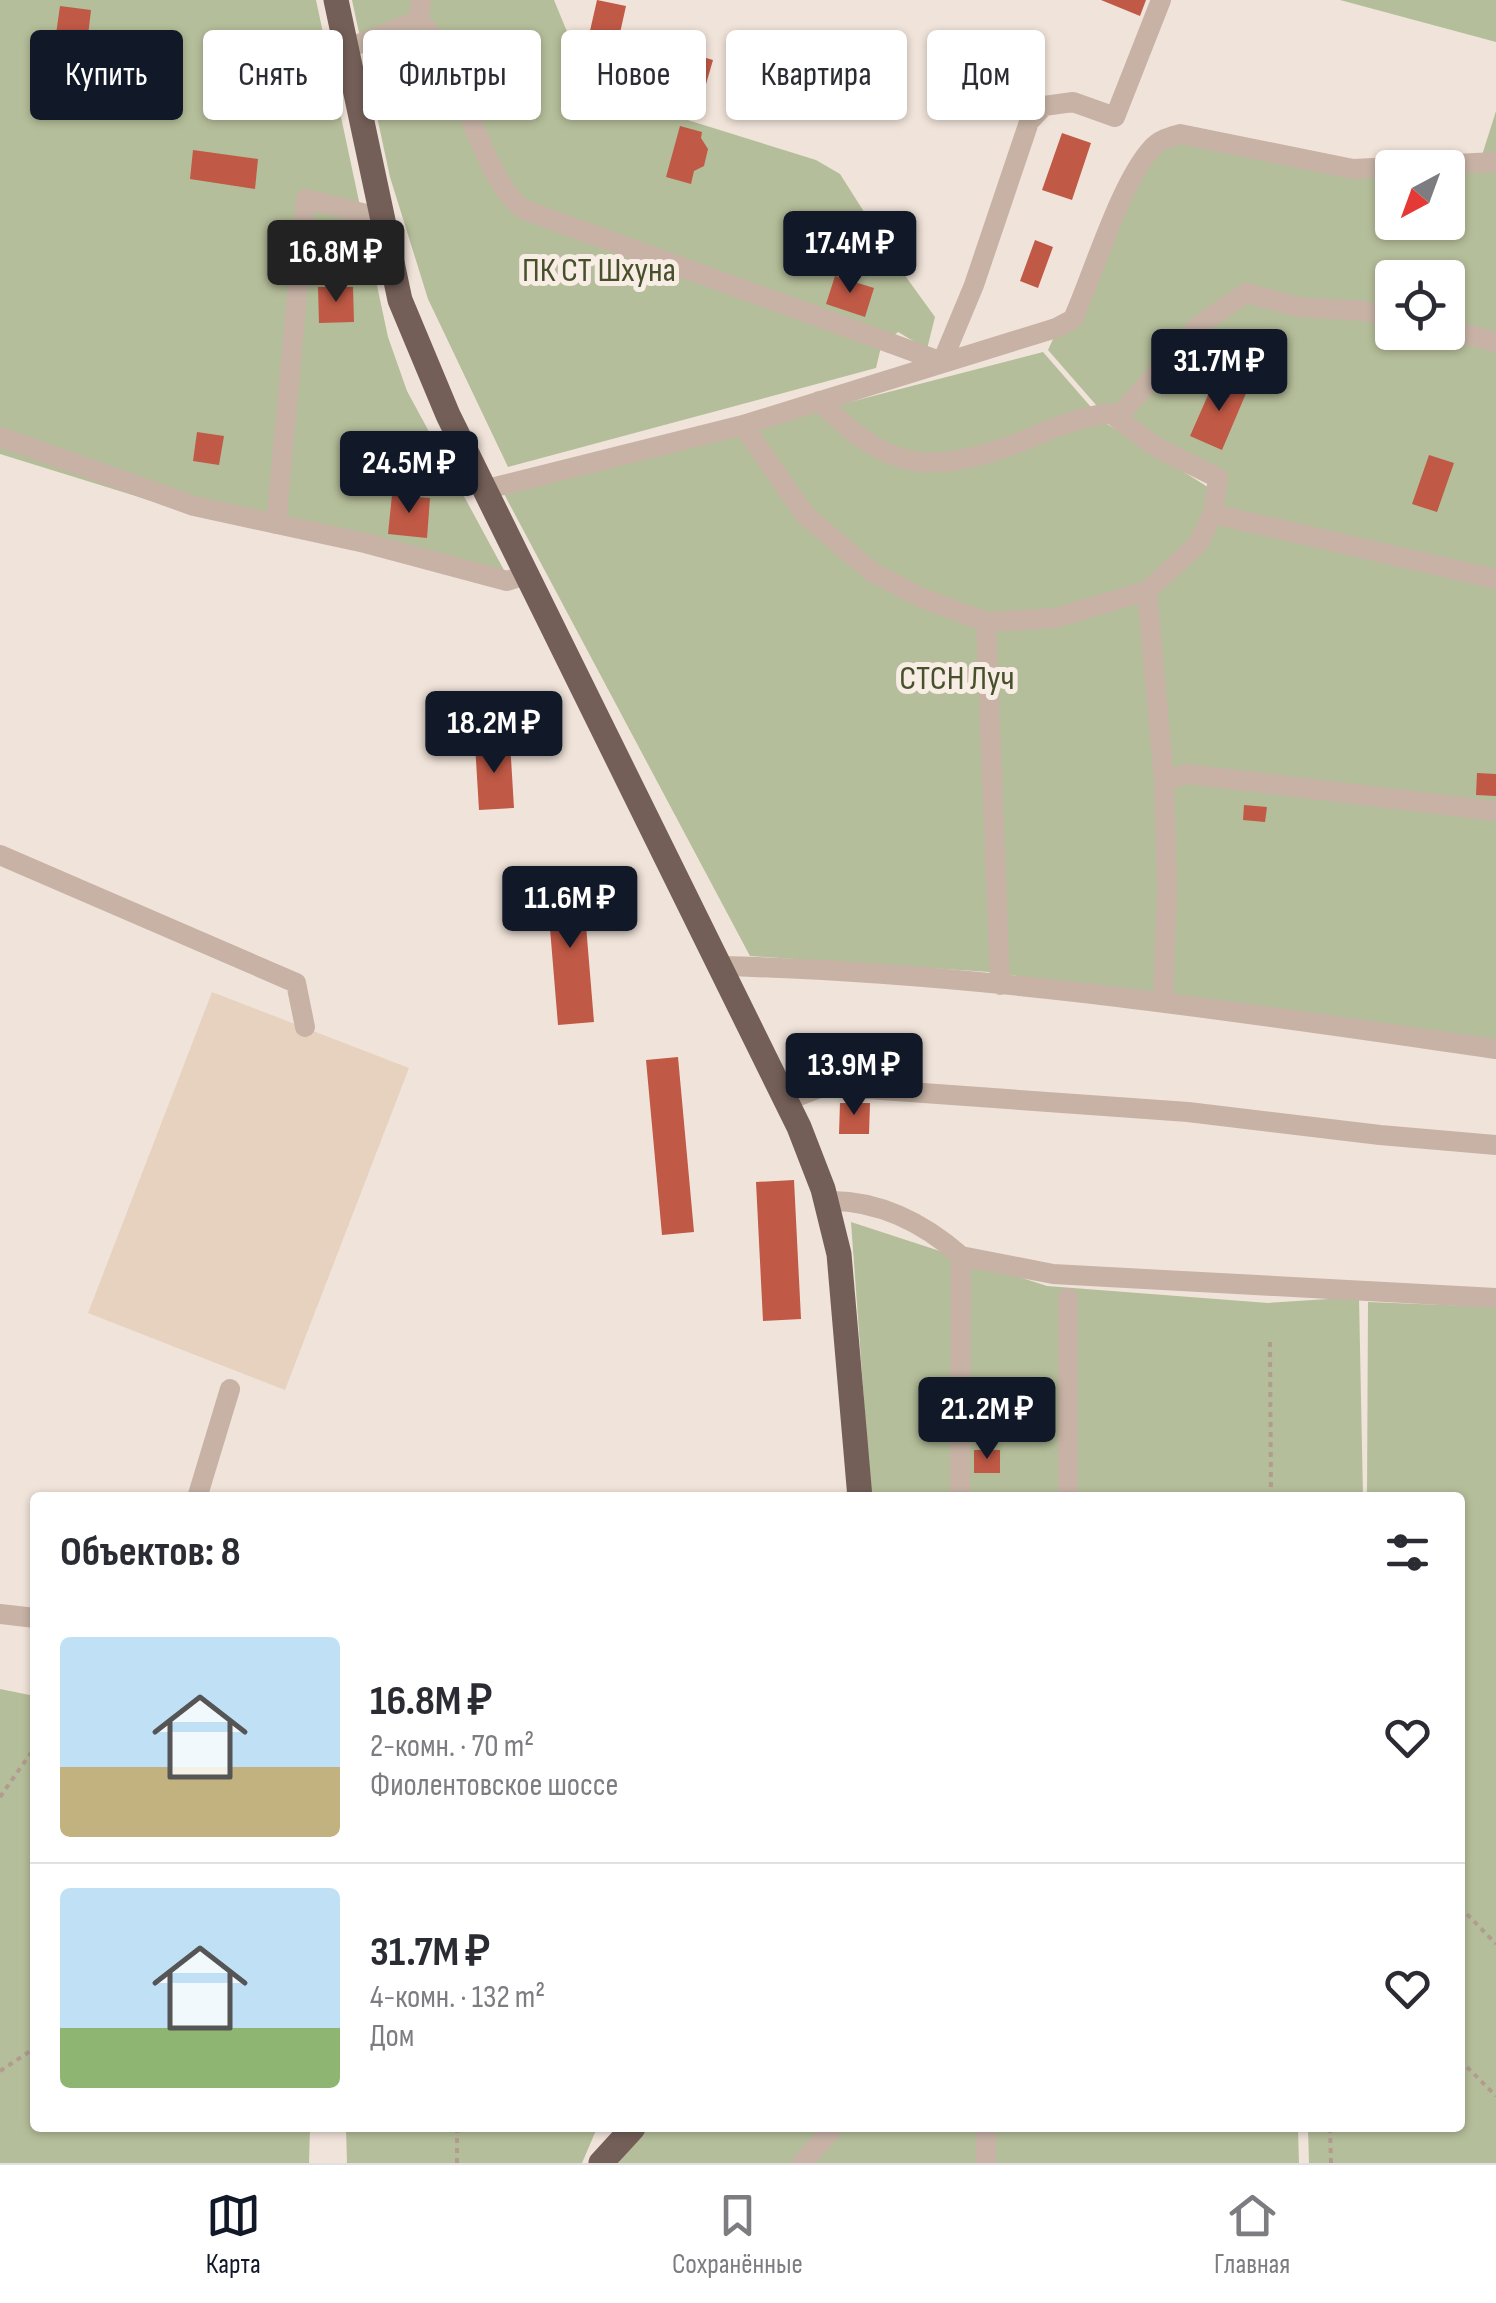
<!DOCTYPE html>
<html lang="ru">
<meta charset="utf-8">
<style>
:root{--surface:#fff;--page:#f2f2f3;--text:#2b2b33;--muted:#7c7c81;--line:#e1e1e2;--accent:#111827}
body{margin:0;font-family:"Sofia Sans Condensed",sans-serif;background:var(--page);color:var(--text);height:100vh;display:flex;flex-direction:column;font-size:38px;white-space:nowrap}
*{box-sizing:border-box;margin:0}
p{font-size:32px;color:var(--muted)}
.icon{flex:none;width:55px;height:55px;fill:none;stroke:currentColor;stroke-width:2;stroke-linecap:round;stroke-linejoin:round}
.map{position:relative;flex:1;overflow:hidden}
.sheet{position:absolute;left:30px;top:1492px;width:1435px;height:640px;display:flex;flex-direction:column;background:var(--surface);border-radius:10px;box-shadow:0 2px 8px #0004}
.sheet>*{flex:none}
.top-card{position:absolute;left:30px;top:30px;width:1438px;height:90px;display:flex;gap:20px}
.needle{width:65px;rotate:221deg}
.fabs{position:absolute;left:1375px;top:150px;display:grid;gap:20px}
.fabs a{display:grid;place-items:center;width:90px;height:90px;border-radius:10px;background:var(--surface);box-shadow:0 2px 8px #0004;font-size:50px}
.price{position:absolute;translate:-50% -85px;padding:0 22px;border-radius:10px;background:var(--accent);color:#fff;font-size:32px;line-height:65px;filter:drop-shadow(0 2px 5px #0008)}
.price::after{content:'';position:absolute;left:50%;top:60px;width:30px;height:22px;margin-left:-15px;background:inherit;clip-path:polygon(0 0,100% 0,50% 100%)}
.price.on{background:#222;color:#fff}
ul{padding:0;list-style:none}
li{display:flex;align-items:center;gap:30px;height:250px;padding:0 30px}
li+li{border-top:2px solid var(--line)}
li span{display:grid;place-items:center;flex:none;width:280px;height:200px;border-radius:10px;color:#555}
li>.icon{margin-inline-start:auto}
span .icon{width:120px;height:120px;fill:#fffc;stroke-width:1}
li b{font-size:42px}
h2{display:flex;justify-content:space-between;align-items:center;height:120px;padding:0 30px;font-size:42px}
.chip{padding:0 35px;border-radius:10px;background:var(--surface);box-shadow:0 2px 8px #0004;font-size:35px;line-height:90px}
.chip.on{background:var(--accent);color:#fff}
.menu{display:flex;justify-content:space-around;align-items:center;height:140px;border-top:2px solid var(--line);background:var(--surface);font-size:28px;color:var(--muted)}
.menu a{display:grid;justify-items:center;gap:5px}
.menu .on{color:var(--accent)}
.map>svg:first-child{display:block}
.green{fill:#b5be9a;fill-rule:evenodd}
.plaza{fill:#e7d2c0}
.building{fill:#c05946}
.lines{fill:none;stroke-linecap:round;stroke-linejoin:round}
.path{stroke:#b29c90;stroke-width:4;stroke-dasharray:5 5;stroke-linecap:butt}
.minor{stroke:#c7b2a5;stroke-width:20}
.major{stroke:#745f58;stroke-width:25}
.labels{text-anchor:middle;stroke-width:10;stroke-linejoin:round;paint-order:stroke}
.park-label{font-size:35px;fill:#46502b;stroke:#f8ede4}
</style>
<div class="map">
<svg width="1496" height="2163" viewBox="0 0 1496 2163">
<rect width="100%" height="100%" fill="#f0e3d9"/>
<!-- green -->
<path class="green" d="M0 0H316L388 337 407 391 512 585 184 511 0 454Z
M352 0H554L591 90 816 160 840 174 901 270 935 317 927 349 898 332 881 347 876 368 508 467 428 299 390 177Z
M1340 0H1496V42Z
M1496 111V583L1202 516 1496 585V1041L989 972 750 956 503 492 1043 352 1104 422 1211 489 1212 481 1110 421 1048 350 1134 163 1164 133 1392 174V222H1448V173L1477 171ZM1392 278H1448V332H1392Z
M851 1222 1047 1286 1268 1303 1359 1297 1363 1497H871Z
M1368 1302 1496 1307V2163H1309L1308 2128H1460V1498L1367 1497Z
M0 1689 35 1696V2128H310L309 2163H0Z
M346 2128H597L582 2163H347Z
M648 2128H1298L1299 2163H618Z"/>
<!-- plaza -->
<path class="plaza" d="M212 992 409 1068 285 1390 88 1313Z"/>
<!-- building -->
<path class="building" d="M597 0 626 6 616 51 587 44Z
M1101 0H1146L1140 16Z
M60 6 91 10 87 44 55 41Z
M679 50 713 60 702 98 660 86 657 97 629 88 638 57 674 67Z
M680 126 702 132 701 138 708 149 704 166 694 171 691 184 666 177Z
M1062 133 1091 143 1072 200 1042 190Z
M193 150 258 159 255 189 190 179Z
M1035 240 1053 247 1038 288 1020 281Z
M835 276 874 288 865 317 826 304Z
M318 287H353L354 322 319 323Z
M1216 377 1247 391 1222 450 1190 436Z
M197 432 224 436 219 465 193 461Z
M1429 455 1454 463 1437 512 1412 504Z
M392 495 430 498 427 538 388 534Z
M510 742 514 808 479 810 475 744Z
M1477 773 1496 774V796L1476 795Z
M1244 805 1267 807 1265 822 1243 820Z
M582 877 594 1022 558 1025 546 880Z
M678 1057 694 1232 662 1235 646 1060Z
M840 1103H870L869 1134H839Z
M794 1180 801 1319 763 1321 756 1182Z
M974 1450H1000V1473H974Z"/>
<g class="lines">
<!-- path -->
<path class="path" d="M1270 1342 1271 1498
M0 1797 35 1747
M1460 1907 1496 1944
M1460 2060 1496 2096
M0 2071 35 2048
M457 2128V2163
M1330 2128 1331 2163"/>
<!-- minor -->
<path class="minor" d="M421 0 419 20C427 30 437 40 443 51 463 90 490 190 525 210L942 362 974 285 1029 122 1044 106 1073 102 1115 117 1161 0
M346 49 419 20
M1448 329 1496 342
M1117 418 1198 326 1246 293 1299 307 1363 311 1392 317
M743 425 805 515 872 572 922 598 986 622 1055 618 1147 591 1198 544 1213 514 1218 478 1156 447 1110 413C1072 418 1042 434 1007 447 919 477 883 464 819 401
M0 437 194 506 365 543 507 581 529 574
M487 489 743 425 1056 328 1073 319C1093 274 1121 181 1152 148 1160 139 1170 137 1180 134L1353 169 1496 162
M1213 514 1496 579
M276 524 306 199 382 218
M1147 591 1164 780 1167 888 1163 1002
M986 622 1000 985
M1164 780 1187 774 1496 811
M0 855 296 983 305 1027
M719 966C980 972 1238 1012 1496 1049
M786 1101 825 1086 1188 1112 1380 1135 1496 1145
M826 1201C877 1199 924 1223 961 1256L960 1498
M961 1256 1053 1274 1496 1298
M197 1498 230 1389
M1068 1498V1298
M0 1614 35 1618
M986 2128V2163
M802 2163 833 2128"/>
<!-- major -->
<path class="major" d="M336 0 400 300 448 415 799 1127 823 1189 839 1254 860 1498
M601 2163 633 2128"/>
</g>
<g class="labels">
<!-- park labels -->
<g class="park-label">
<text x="599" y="281">ПК СТ Шхуна</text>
<text x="957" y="689">СТСН Луч</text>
</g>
</g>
</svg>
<div class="fabs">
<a><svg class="needle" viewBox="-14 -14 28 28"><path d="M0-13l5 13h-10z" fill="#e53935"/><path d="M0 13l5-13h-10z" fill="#7c7c81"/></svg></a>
<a><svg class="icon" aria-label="locate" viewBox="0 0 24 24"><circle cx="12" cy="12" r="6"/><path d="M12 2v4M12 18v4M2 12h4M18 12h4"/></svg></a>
</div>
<b class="price" style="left:850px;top:296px">17.4M ₽</b>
<b class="price on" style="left:336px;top:305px">16.8M ₽</b>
<b class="price" style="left:1219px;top:414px">31.7M ₽</b>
<b class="price" style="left:409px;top:516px">24.5M ₽</b>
<b class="price" style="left:494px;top:776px">18.2M ₽</b>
<b class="price" style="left:570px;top:951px">11.6M ₽</b>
<b class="price" style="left:854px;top:1118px">13.9M ₽</b>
<b class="price" style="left:987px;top:1462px">21.2M ₽</b>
<div class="top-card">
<a class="chip on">Купить</a>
<a class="chip">Снять</a>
<a class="chip">Фильтры</a>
<a class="chip">Новое</a>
<a class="chip">Квартира</a>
<a class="chip">Дом</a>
</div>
<section class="sheet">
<h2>Объектов: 8<svg class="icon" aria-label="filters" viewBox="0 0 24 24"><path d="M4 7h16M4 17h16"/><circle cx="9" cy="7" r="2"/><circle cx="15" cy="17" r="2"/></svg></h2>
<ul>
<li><span style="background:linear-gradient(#bfe0f5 65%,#c2b280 0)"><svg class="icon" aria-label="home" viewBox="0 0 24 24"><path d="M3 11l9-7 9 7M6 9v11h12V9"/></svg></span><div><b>16.8M ₽</b><p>2-комн. · 70 m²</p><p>Фиолентовское шоссе</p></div><svg class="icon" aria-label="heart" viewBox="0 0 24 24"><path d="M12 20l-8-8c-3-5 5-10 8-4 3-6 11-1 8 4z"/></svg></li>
<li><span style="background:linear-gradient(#bfe0f5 70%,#8fb573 0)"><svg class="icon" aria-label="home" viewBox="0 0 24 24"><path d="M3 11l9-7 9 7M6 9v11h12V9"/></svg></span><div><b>31.7M ₽</b><p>4-комн. · 132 m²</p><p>Дом</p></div><svg class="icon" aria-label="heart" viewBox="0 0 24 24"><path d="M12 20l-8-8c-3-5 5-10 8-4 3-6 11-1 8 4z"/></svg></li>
</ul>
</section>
</div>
<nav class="menu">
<a class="on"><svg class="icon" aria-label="map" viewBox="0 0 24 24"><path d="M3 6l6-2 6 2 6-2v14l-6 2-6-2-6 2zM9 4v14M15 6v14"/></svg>Карта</a>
<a><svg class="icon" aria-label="saved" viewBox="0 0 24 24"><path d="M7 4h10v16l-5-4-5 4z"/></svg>Сохранённые</a>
<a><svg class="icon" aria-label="home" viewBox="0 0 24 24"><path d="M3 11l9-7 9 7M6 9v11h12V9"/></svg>Главная</a>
</nav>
